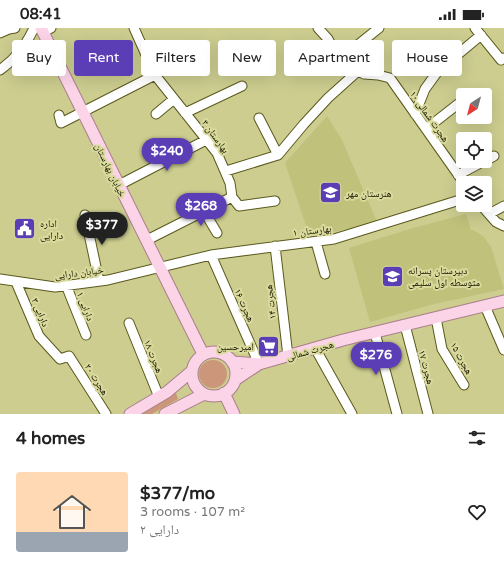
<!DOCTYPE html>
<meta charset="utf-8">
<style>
:root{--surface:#fff;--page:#f6f6f6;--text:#222;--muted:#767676;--accent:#5b3eb6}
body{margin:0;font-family:"Varela Round","Noto Naskh Arabic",sans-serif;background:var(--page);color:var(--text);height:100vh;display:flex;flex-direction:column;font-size:15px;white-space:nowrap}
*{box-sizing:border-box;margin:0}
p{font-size:13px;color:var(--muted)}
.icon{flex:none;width:22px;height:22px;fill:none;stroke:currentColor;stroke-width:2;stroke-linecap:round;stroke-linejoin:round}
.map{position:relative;height:386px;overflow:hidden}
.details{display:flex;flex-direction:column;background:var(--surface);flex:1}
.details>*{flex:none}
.hud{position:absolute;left:12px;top:12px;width:480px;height:36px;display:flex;gap:8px}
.needle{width:26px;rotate:216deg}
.controls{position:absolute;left:456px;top:60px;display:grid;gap:8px}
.controls a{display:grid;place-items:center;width:36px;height:36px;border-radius:4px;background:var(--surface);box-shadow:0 4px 16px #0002;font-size:20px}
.price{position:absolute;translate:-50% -34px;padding:0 9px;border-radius:14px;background:var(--accent);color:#fff;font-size:13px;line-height:26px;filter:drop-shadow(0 1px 2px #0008)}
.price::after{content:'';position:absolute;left:50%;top:24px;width:12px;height:9px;margin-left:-6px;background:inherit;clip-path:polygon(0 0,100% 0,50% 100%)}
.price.current{background:#222;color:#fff}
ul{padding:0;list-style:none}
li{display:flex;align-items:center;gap:12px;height:100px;padding:0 16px}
li span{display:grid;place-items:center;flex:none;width:112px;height:80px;border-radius:4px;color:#555}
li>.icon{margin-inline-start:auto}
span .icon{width:48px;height:48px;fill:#fffc;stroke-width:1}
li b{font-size:17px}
h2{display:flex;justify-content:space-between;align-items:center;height:48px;padding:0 16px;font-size:17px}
.pill{padding:0 14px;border-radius:4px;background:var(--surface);box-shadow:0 4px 16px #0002;font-size:14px;line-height:36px}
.pill.current{background:var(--accent);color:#fff}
.status{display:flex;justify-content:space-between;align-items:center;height:28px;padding:0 20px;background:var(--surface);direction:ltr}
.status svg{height:11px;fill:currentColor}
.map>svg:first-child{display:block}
.built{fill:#c0c17b}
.green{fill:#cc967a}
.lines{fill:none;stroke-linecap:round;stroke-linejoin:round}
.minor-casing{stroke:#5a591d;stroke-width:11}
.major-casing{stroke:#aa7f8c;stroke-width:13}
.minor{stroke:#fff;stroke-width:9}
.major{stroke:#fcd4e8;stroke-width:11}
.labels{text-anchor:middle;stroke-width:4;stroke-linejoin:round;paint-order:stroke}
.street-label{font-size:10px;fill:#161500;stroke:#d9da9c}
.poi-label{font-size:10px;fill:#161500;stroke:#d9da9c;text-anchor:start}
</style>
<div class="status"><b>08:41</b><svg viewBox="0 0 49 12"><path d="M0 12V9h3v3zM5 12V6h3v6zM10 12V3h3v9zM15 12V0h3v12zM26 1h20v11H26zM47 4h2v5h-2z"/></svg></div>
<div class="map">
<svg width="504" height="386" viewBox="0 0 504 386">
<rect width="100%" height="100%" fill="#cccd8f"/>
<!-- built -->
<path class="built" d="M327 88 342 112 377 194 310 209 285 135Z
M466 186 471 202H473L483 208 491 219 504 261 434 276 370 294 349 220 413 200Z"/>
<!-- green -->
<path class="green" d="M199 346a14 14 0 1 1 28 0a14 14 0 1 1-28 0Z
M176 365 178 371 152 386H140Z"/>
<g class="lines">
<defs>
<path id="minor" d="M134 0 155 47 217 125 230 155 232 169 147 212
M318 0 328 11 330 15 343 27 352 39 364 46 378 47 390 50 464 155
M475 0 501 32 504 30
M43 4 51 0
M0 5 9 1 15 0
M344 28 379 0
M0 42C16 30 25 19 34 0
M185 85 242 58
M156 86 174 71
M415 86 425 61 438 43 481 7
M59 87 61 95 155 47
M259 90 278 127
M426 101 458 76
M485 133 494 128
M226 143 278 127 304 96 328 70 358 43
M458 147 484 133
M119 157 206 112
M232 169 239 178 275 173
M481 177 496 194 504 198
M204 183 217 205
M489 186 504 178
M85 187 99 253
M316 214 325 246
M275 218 288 328
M211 227 259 336
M0 251 55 259 108 252 211 227 334 211 463 171
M16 254 39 308 60 331 69 328 106 386
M66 257 86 307
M485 278 504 322
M436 290 442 321 464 357
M129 295 159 369
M405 297 428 386
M375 305 397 386
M315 320 352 386"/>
<path id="major" d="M41 0 203 326
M192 346a22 22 0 1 1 44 0a22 22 0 1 1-44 0Z
M232 334 259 336 343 312 504 273
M235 352 259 336
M224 365 234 386
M130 386 167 364 192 343
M165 386 204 366"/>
</defs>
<!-- minor casing -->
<use href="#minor" class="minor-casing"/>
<!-- major casing -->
<use href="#major" class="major-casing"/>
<!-- minor -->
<use href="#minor" class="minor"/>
<!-- major -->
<use href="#major" class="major"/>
</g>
<!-- icons -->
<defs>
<symbol id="school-square" viewBox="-11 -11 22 22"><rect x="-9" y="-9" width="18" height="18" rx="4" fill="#5b3eb6" stroke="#d9da9c"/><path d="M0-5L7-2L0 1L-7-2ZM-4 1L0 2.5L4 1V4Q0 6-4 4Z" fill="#fff"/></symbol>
<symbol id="civic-square" viewBox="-11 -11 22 22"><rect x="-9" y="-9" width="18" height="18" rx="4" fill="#5b3eb6" stroke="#d9da9c"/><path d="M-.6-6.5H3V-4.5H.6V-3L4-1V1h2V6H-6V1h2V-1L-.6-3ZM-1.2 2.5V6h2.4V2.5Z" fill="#fff"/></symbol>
<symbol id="supermarket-square" viewBox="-11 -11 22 22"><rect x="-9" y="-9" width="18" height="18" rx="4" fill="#5b3eb6" stroke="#d9da9c"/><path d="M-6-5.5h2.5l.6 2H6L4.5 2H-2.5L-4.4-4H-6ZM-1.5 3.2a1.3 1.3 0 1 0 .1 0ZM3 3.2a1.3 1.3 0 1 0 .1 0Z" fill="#fff"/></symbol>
</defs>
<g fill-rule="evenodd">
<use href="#school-square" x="318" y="152" width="25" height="25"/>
<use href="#civic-square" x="12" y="188" width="25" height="25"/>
<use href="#school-square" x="380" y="236" width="25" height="25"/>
<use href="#supermarket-square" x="256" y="306" width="25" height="25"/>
</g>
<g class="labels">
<!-- street labels -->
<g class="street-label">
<text transform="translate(430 88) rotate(55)" y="4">هجرت شمالی ۱۰</text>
<text transform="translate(216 108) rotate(54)" y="4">بهارستان ۳</text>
<text transform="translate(111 142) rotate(64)" y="4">خیابان بهارستان</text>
<text transform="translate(312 202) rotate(-7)" y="4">بهارستان ۱</text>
<text transform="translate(79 244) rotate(-7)" y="4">خیابان دارایی</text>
<text transform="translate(270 274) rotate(-97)" y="4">هجرت ۱۴</text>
<text transform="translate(245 277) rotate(66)" y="4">هجرت ۱۶</text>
<text transform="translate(86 278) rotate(69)" y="4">دارایی ۱</text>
<text transform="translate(41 284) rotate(67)" y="4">دارایی ۳</text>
<text transform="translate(310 322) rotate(-16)" y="4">هجرت شمالی</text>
<text transform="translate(154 328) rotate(68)" y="4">هجرت ۱۸</text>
<text transform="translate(462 330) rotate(61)" y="4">هجرت ۱۵</text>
<text transform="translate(427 339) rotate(75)" y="4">هجرت ۱۷</text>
<text transform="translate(97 351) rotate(58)" y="4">هجرت ۲۰</text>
</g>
<!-- poi labels -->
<g class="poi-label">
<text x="346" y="169">هنرستان مهر</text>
<text x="40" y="199">اداره<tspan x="40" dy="12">دارایی</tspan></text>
<text x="408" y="246">دبیرستان پسرانه<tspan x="408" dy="12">متوسطه اول سلیمی</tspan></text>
<text x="254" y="322" text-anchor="end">امیرحسین</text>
</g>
</g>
</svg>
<div class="controls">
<a><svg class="needle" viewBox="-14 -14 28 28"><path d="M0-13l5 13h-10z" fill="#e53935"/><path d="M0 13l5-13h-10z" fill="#767676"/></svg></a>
<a><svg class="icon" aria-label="locate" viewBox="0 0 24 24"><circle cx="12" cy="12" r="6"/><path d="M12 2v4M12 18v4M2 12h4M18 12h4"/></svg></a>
<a><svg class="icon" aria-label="layers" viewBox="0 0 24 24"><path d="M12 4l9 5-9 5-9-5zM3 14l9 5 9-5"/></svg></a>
</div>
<b class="price" style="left:167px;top:144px">$240</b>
<b class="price" style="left:201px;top:199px">$268</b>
<b class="price current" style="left:102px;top:218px">$377</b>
<b class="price" style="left:376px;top:348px">$276</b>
<div class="hud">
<a class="pill">Buy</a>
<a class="pill current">Rent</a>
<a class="pill">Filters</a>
<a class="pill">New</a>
<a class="pill">Apartment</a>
<a class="pill">House</a>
</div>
</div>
<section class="details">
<h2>4 homes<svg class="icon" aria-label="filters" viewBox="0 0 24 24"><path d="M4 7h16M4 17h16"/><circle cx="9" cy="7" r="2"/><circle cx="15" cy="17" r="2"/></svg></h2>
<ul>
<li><span style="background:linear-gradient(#ffd9b3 75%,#9aa5b1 0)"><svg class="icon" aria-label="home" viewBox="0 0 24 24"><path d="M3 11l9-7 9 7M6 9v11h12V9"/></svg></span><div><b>$377/mo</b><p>3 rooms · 107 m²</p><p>دارایی ۲</p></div><svg class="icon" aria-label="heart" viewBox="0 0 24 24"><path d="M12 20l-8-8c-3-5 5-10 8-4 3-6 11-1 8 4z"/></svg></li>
</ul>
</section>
